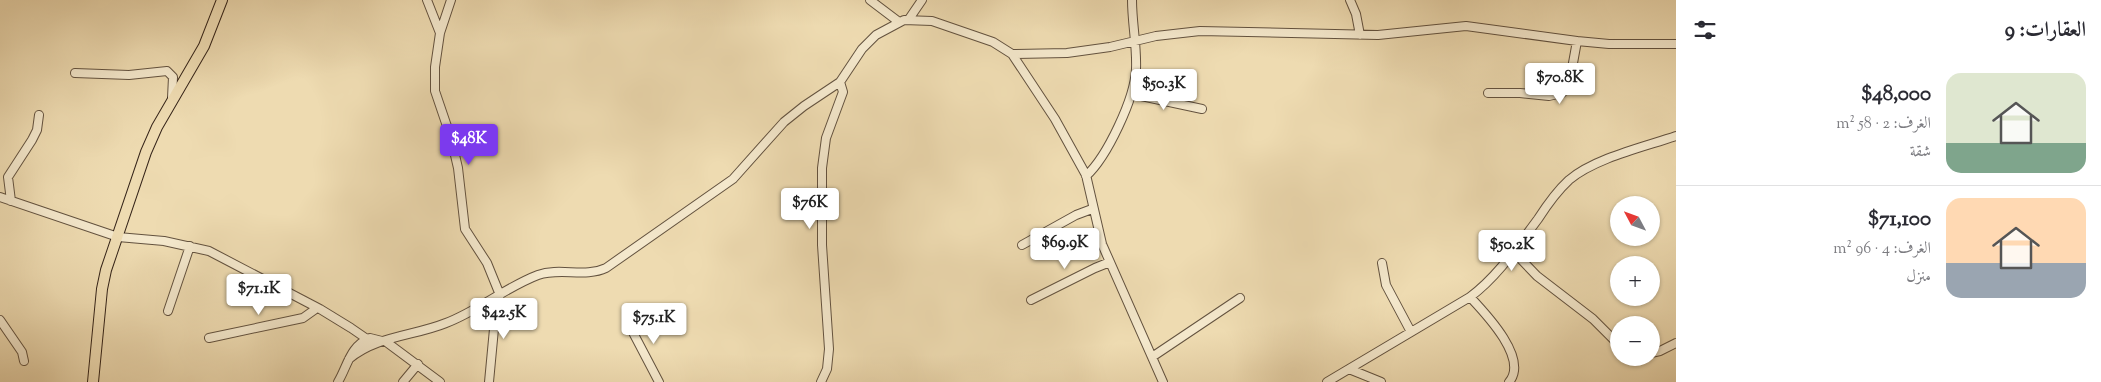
<!DOCTYPE html>
<html lang="ar">
<meta charset="utf-8">
<style>
:root{--surface:#fff;--page:#f7f7f7;--text:#2b2b33;--muted:#7c7c81;--line:#e1e1e2;--accent:#7c3aed}
body{margin:0;font-family:"Sorts Mill Goudy",Amiri,serif;background:var(--page);color:var(--text);direction:rtl;height:100vh;display:flex;flex-direction:column;font-size:19px;white-space:nowrap}
*{box-sizing:border-box;margin:0}
p{font-size:16px;color:var(--muted)}
.icon{flex:none;width:28px;height:28px;fill:none;stroke:currentColor;stroke-width:2;stroke-linecap:round;stroke-linejoin:round}
.map{position:relative;flex:1;overflow:hidden;direction:ltr}
.side{display:flex;flex-direction:column;background:var(--surface);width:425px}
.side>*{flex:none}
.needle{width:32px;rotate:311deg}
.buttons{position:absolute;left:1610px;top:196px;display:grid;gap:10px}
.buttons a{display:grid;place-items:center;width:50px;height:50px;border-radius:50%;background:var(--surface);box-shadow:0 1px 4px #0004;font-size:25px}
.price{position:absolute;translate:-50% -42px;padding:0 11px;border-radius:5px;background:#fff;color:#222;font-size:16px;line-height:32px;filter:drop-shadow(0 1px 2px #0008)}
.price::after{content:'';position:absolute;left:50%;top:30px;width:15px;height:11px;margin-left:-8px;background:inherit;clip-path:polygon(0 0,100% 0,50% 100%)}
.price.selected{background:var(--accent);color:#fff}
ul{padding:0;list-style:none}
li{display:flex;align-items:center;gap:15px;height:125px;padding:0 15px}
li+li{border-top:1px solid var(--line)}
li span{display:grid;place-items:center;flex:none;width:140px;height:100px;border-radius:15px;color:#555}
li>.icon{margin-inline-start:auto}
span .icon{width:60px;height:60px;fill:#fffc;stroke-width:1}
li b{font-size:21px}
h2{display:flex;justify-content:space-between;align-items:center;height:60px;padding:0 15px;font-size:21px}
main{display:flex;flex:1;min-height:0}
.map>svg:first-child{display:block}
.lines{fill:none;stroke-linecap:round;stroke-linejoin:round}
.minor-casing{stroke:#63523f;stroke-width:10}
.major-casing{stroke:#352419;stroke-width:12}
.minor{stroke:#f4e8cc;stroke-width:8}
.major{stroke:#eedbb1;stroke-width:10}
</style>
<main>
<section class="side">
<h2>العقارات: 9<svg class="icon" aria-label="filters" viewBox="0 0 24 24"><path d="M4 7h16M4 17h16"/><circle cx="9" cy="7" r="2"/><circle cx="15" cy="17" r="2"/></svg></h2>
<ul>
<li><span style="background:linear-gradient(#dfe7d0 70%,#7fa58c 0)"><svg class="icon" aria-label="home" viewBox="0 0 24 24"><path d="M3 11l9-7 9 7M6 9v11h12V9"/></svg></span><div><b>$48,000</b><p>الغرف: 2 · 58 m²</p><p>شقة</p></div></li>
<li><span style="background:linear-gradient(#ffd9b3 65%,#9aa5b1 0)"><svg class="icon" aria-label="home" viewBox="0 0 24 24"><path d="M3 11l9-7 9 7M6 9v11h12V9"/></svg></span><div><b>$71,100</b><p>الغرف: 4 · 96 m²</p><p>منزل</p></div></li>
</ul>
</section>
<div class="map">
<svg width="1676" height="382" viewBox="0 0 1676 382">
<rect width="100%" height="100%" fill="#eedbb1"/>
<filter id="stains"><feTurbulence type="fractalNoise" baseFrequency=".004" numOctaves="4"/><feColorMatrix values="0 0 0 0 .2 0 0 0 0 .09 0 0 0 0 .02 0 0 0 .5 -.17"/></filter>
<radialGradient id="worn" r=".72"><stop offset=".6" stop-color="#630" stop-opacity="0"/><stop offset="1" stop-color="#630" stop-opacity=".3"/></radialGradient>
<g class="lines">
<defs>
<path id="minor" d="M427 0 440 33
M451 0 440 33 435 67V91L451 138 458 168 465 229 487 263 500 295
M870 0 899 22
M1350 0 1356 14 1360 35
M909 19 922 0
M1012 54 1067 53 1110 47 1156 36 1200 31 1378 35 1466 26 1577 41 1609 44H1676
M75 73 129 75 167 71 173 77 172 98
M1488 93H1520L1549 96 1562 93 1569 85 1577 41
M1132 94 1202 109
M1086 176C1107 157 1135 98 1136 69 1137 46 1132 23 1132 0
M0 197 118 237 164 241 209 251 320 309 351 328 367 339 371 345
M11 201 8 177 32 140 37 130 39 115
M1022 245 1076 215 1092 209
M1514 252 1537 276 1593 319 1619 345
M1382 263 1386 285 1411 332
M1470 297C1486 314 1529 359 1509 382
M1031 300 1095 268 1110 262
M168 311 190 246
M0 320 22 352 24 361
M627 321 659 382
M209 338 303 318 317 308
M385 341 440 382
M1651 353 1660 351 1676 343
M1152 357 1240 298
M349 359C376 336 414 336 446 323 478 311 506 287 538 275 560 267 585 278 606 268L733 179 784 122 804 106 840 82 862 49 876 35 904 20 932 21 993 42 1012 54 1055 119 1086 175 1102 244 1163 382
M1349 369 1381 382
M338 382C348 365 350 346 370 338L382 341
M403 382 418 364
M489 382 497 297
M821 382 827 369 829 349 822 245V168L826 138 843 92 840 82
M1327 382 1470 297C1498 276 1517 247 1538 219 1547 205 1557 191 1569 180 1595 158 1644 147 1676 136"/>
<path id="major" d="M93 382 102 289 106 270 146 152 157 127 204 46 222 0"/>
</defs>
<!-- minor casing -->
<use href="#minor" class="minor-casing"/>
<!-- major casing -->
<use href="#major" class="major-casing"/>
<!-- minor -->
<use href="#minor" class="minor"/>
<!-- major -->
<use href="#major" class="major"/>
</g>
<rect width="100%" height="100%" filter="url(#stains)"/>
<rect width="100%" height="100%" fill="url(#worn)"/>
</svg>
<div class="buttons">
<a><svg class="needle" viewBox="-14 -14 28 28"><path d="M0-13l5 13h-10z" fill="#e53935"/><path d="M0 13l5-13h-10z" fill="#7c7c81"/></svg></a>
<a>+</a>
<a>−</a>
</div>
<b class="price" style="left:1560px;top:105px">$70.8K</b>
<b class="price" style="left:1164px;top:111px">$50.3K</b>
<b class="price selected" style="left:469px;top:166px">$48K</b>
<b class="price" style="left:810px;top:230px">$76K</b>
<b class="price" style="left:1065px;top:270px">$69.9K</b>
<b class="price" style="left:1512px;top:272px">$50.2K</b>
<b class="price" style="left:259px;top:316px">$71.1K</b>
<b class="price" style="left:504px;top:340px">$42.5K</b>
<b class="price" style="left:654px;top:345px">$75.1K</b>
</div>
</main>
